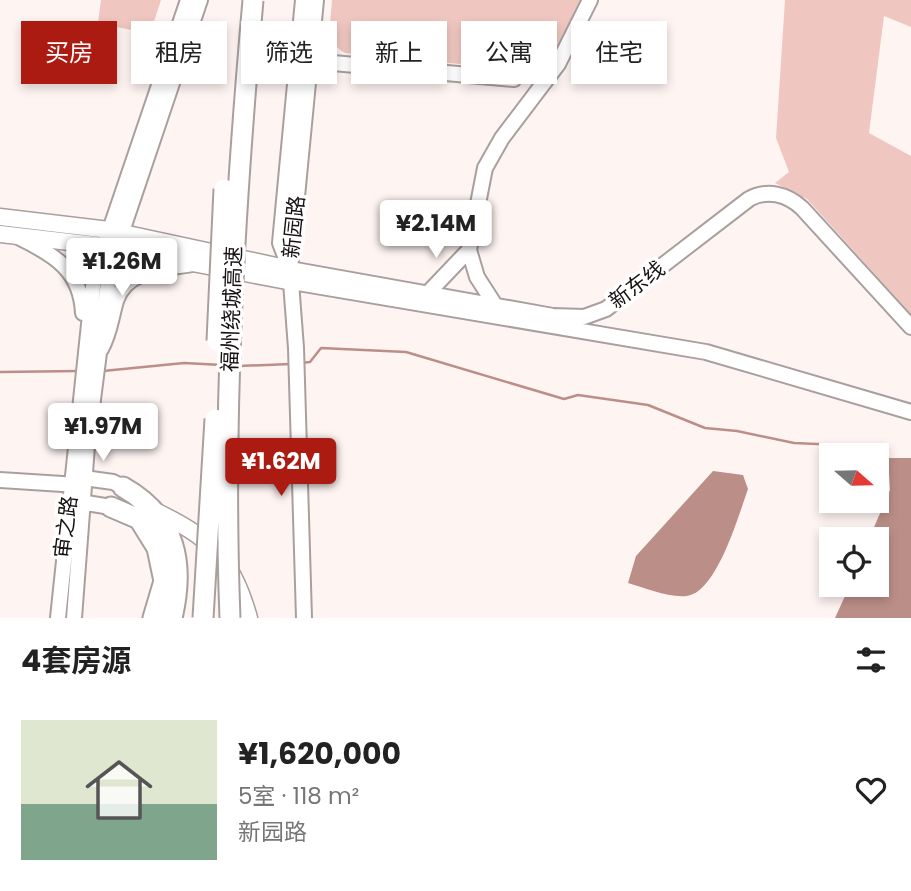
<!DOCTYPE html>
<html lang="zh">
<meta charset="utf-8">
<style>
:root{--surface:#fff;--page:#f2f2f2;--text:#222;--muted:#767676;--accent:#ac1b11}
body{margin:0;font-family:Poppins,"Noto Sans SC",sans-serif;background:var(--page);color:var(--text);height:100vh;display:flex;flex-direction:column;font-size:26px;white-space:nowrap}
*{box-sizing:border-box;margin:0}
p{font-size:23px;color:var(--muted)}
.icon{flex:none;width:38px;height:38px;fill:none;stroke:currentColor;stroke-width:2;stroke-linecap:round;stroke-linejoin:round}
.map{position:relative;height:618px;overflow:hidden}
.panel{display:flex;flex-direction:column;background:var(--surface);flex:1}
.panel>*{flex:none}
.hud{position:absolute;left:21px;top:21px;width:870px;height:63px;display:flex;gap:14px}
.needle{width:46px;rotate:110deg}
.controls{position:absolute;left:819px;top:443px;display:grid;gap:14px}
.controls a{display:grid;place-items:center;width:70px;height:70px;border-radius:0px;background:var(--surface);box-shadow:0 4px 10px #0003;font-size:35px}
.price{position:absolute;translate:-50% -60px;padding:0 16px;border-radius:7px;background:#fff;color:#222;font-size:23px;line-height:46px;filter:drop-shadow(0 2px 4px #0008)}
.price::after{content:'';position:absolute;left:50%;top:42px;width:21px;height:16px;margin-left:-10px;background:inherit;clip-path:polygon(0 0,100% 0,50% 100%)}
.price.selected{background:var(--accent);color:#fff}
ul{padding:0;list-style:none}
li{display:flex;align-items:center;gap:21px;height:175px;padding:0 21px}
li span{display:grid;place-items:center;flex:none;width:196px;height:140px;border-radius:0px;color:#555}
li>.icon{margin-inline-start:auto}
span .icon{width:84px;height:84px;fill:#fffc;stroke-width:1}
li b{font-size:30px}
h2{display:flex;justify-content:space-between;align-items:center;height:84px;padding:0 21px;font-size:30px}
.chip{padding:0 24px;border-radius:0px;background:var(--surface);box-shadow:0 4px 10px #0003;font-size:24px;line-height:63px}
.chip.selected{background:var(--accent);color:#fff}
.map>svg:first-child{display:block}
.green{fill:#f0c7c0}
.water{fill:#bb8f87}
.lines{fill:none;stroke-linecap:round;stroke-linejoin:round}
.stream{stroke:#bb8f87;stroke-width:2.5}
.secondary-casing{stroke:#a9a09e;stroke-width:18}
.primary-casing{stroke:#a9a09e;stroke-width:19}
.highway-casing{stroke:#a9a09e;stroke-width:23}
.secondary{stroke:#fff;stroke-width:14}
.primary{stroke:#fff;stroke-width:16}
.highway{stroke:#fff;stroke-width:19}
.highway-bridge-casing{stroke:#a9a09e;stroke-width:23;stroke-linecap:butt}
.highway-bridge{stroke:#fff;stroke-width:19}
.labels{text-anchor:middle;stroke-width:7;stroke-linejoin:round;paint-order:stroke}
.street-label{font-size:21px;fill:#171313;stroke:#fff}
</style>
<div class="map">
<svg width="911" height="618" viewBox="0 0 911 618">
<rect width="100%" height="100%" fill="#fef4f2"/>
<!-- green -->
<path class="green" d="M101 0H161L150 34 98 23Z
M332 0H584L544 72 345 53C325 43 331 18 332 0Z
M785 0H911V27L884 16 869 133 911 156V314L807 199 775 183 789 172 776 138Z"/>
<!-- water -->
<path class="water" d="M888 458H911V618H835L850 585 877 584V539H869L890 490Z
M713 471 743 475 748 489C739 514 717 592 687 596 668 598 646 588 628 583L636 556Z"/>
<g class="lines">
<!-- stream -->
<path class="stream" d="M301 363 310 362 321 348 406 352 564 399 578 395 648 405 705 428 737 431 794 443 864 446 876 455
M239 366 291 364
M103 371 184 363 222 365
M0 372 79 371
M877 456 889 472"/>
<defs>
<path id="secondary" d="M310 61 514 79
M20 238C55 255 81 271 83 313
M288 264 280 243 303 0
M290 269 553 316 584 317 606 309 749 199C767 189 787 194 802 208L911 327
M292 282 706 352 911 412
M428 293 469 250
M495 305 477 277 469 250 485 168 502 138 558 64 590 0
M101 349C110 333 111 318 116 301 126 269 164 269 192 264
M77 477 113 482 123 487
M0 480 78 485
M74 501 111 507
M58 618 94 277 188 0
M74 618 87 446 110 267 200 0
M304 618 296 348 290 269 316 0"/>
<path id="primary" d="M0 217 109 230 290 269
M0 234 104 246 292 282
M153 510C209 537 232 556 249 618"/>
<path id="highway" d="M123 487C176 517 185 563 172 618
M111 507 139 519 157 548 164 581 153 618"/>
</defs>
<!-- secondary casing -->
<use href="#secondary" class="secondary-casing"/>
<!-- primary casing -->
<use href="#primary" class="primary-casing"/>
<!-- highway casing -->
<use href="#highway" class="highway-casing"/>
<!-- secondary -->
<use href="#secondary" class="secondary"/>
<!-- primary -->
<use href="#primary" class="primary"/>
<!-- highway -->
<use href="#highway" class="highway"/>
<defs>
<path id="highway-bridge" d="M217 341 224 189
M203 618 215 419
M230 618C222 412 235 205 253 0"/>
</defs>
<!-- highway-bridge casing -->
<use href="#highway-bridge" class="highway-bridge-casing"/>
<!-- highway-bridge -->
<use href="#highway-bridge" class="highway-bridge"/>
</g>
<g class="labels">
<!-- street labels -->
<g class="street-label">
<text transform="translate(294 227) rotate(-84)" y="7">新园路</text>
<text transform="translate(637 285) rotate(-37)" y="7">新东线</text>
<text transform="translate(232 309) rotate(-88)" y="7">福州绕城高速</text>
<text transform="translate(66 527) rotate(-83)" y="7">审之路</text>
</g>
</g>
</svg>
<div class="controls">
<a><svg class="needle" viewBox="-14 -14 28 28"><path d="M0-13l5 13h-10z" fill="#e53935"/><path d="M0 13l5-13h-10z" fill="#767676"/></svg></a>
<a><svg class="icon" aria-label="locate" viewBox="0 0 24 24"><circle cx="12" cy="12" r="6"/><path d="M12 2v4M12 18v4M2 12h4M18 12h4"/></svg></a>
</div>
<b class="price" style="left:436px;top:260px">¥2.14M</b>
<b class="price" style="left:122px;top:298px">¥1.26M</b>
<b class="price" style="left:103px;top:463px">¥1.97M</b>
<b class="price selected" style="left:281px;top:498px">¥1.62M</b>
<div class="hud">
<a class="chip selected">买房</a>
<a class="chip">租房</a>
<a class="chip">筛选</a>
<a class="chip">新上</a>
<a class="chip">公寓</a>
<a class="chip">住宅</a>
</div>
</div>
<section class="panel">
<h2>4套房源<svg class="icon" aria-label="filters" viewBox="0 0 24 24"><path d="M4 7h16M4 17h16"/><circle cx="9" cy="7" r="2"/><circle cx="15" cy="17" r="2"/></svg></h2>
<ul>
<li><span style="background:linear-gradient(#dfe7d0 60%,#7fa58c 0)"><svg class="icon" aria-label="home" viewBox="0 0 24 24"><path d="M3 11l9-7 9 7M6 9v11h12V9"/></svg></span><div><b>¥1,620,000</b><p>5室 · 118 m²</p><p>新园路</p></div><svg class="icon" aria-label="heart" viewBox="0 0 24 24"><path d="M12 20l-8-8c-3-5 5-10 8-4 3-6 11-1 8 4z"/></svg></li>
</ul>
</section>
